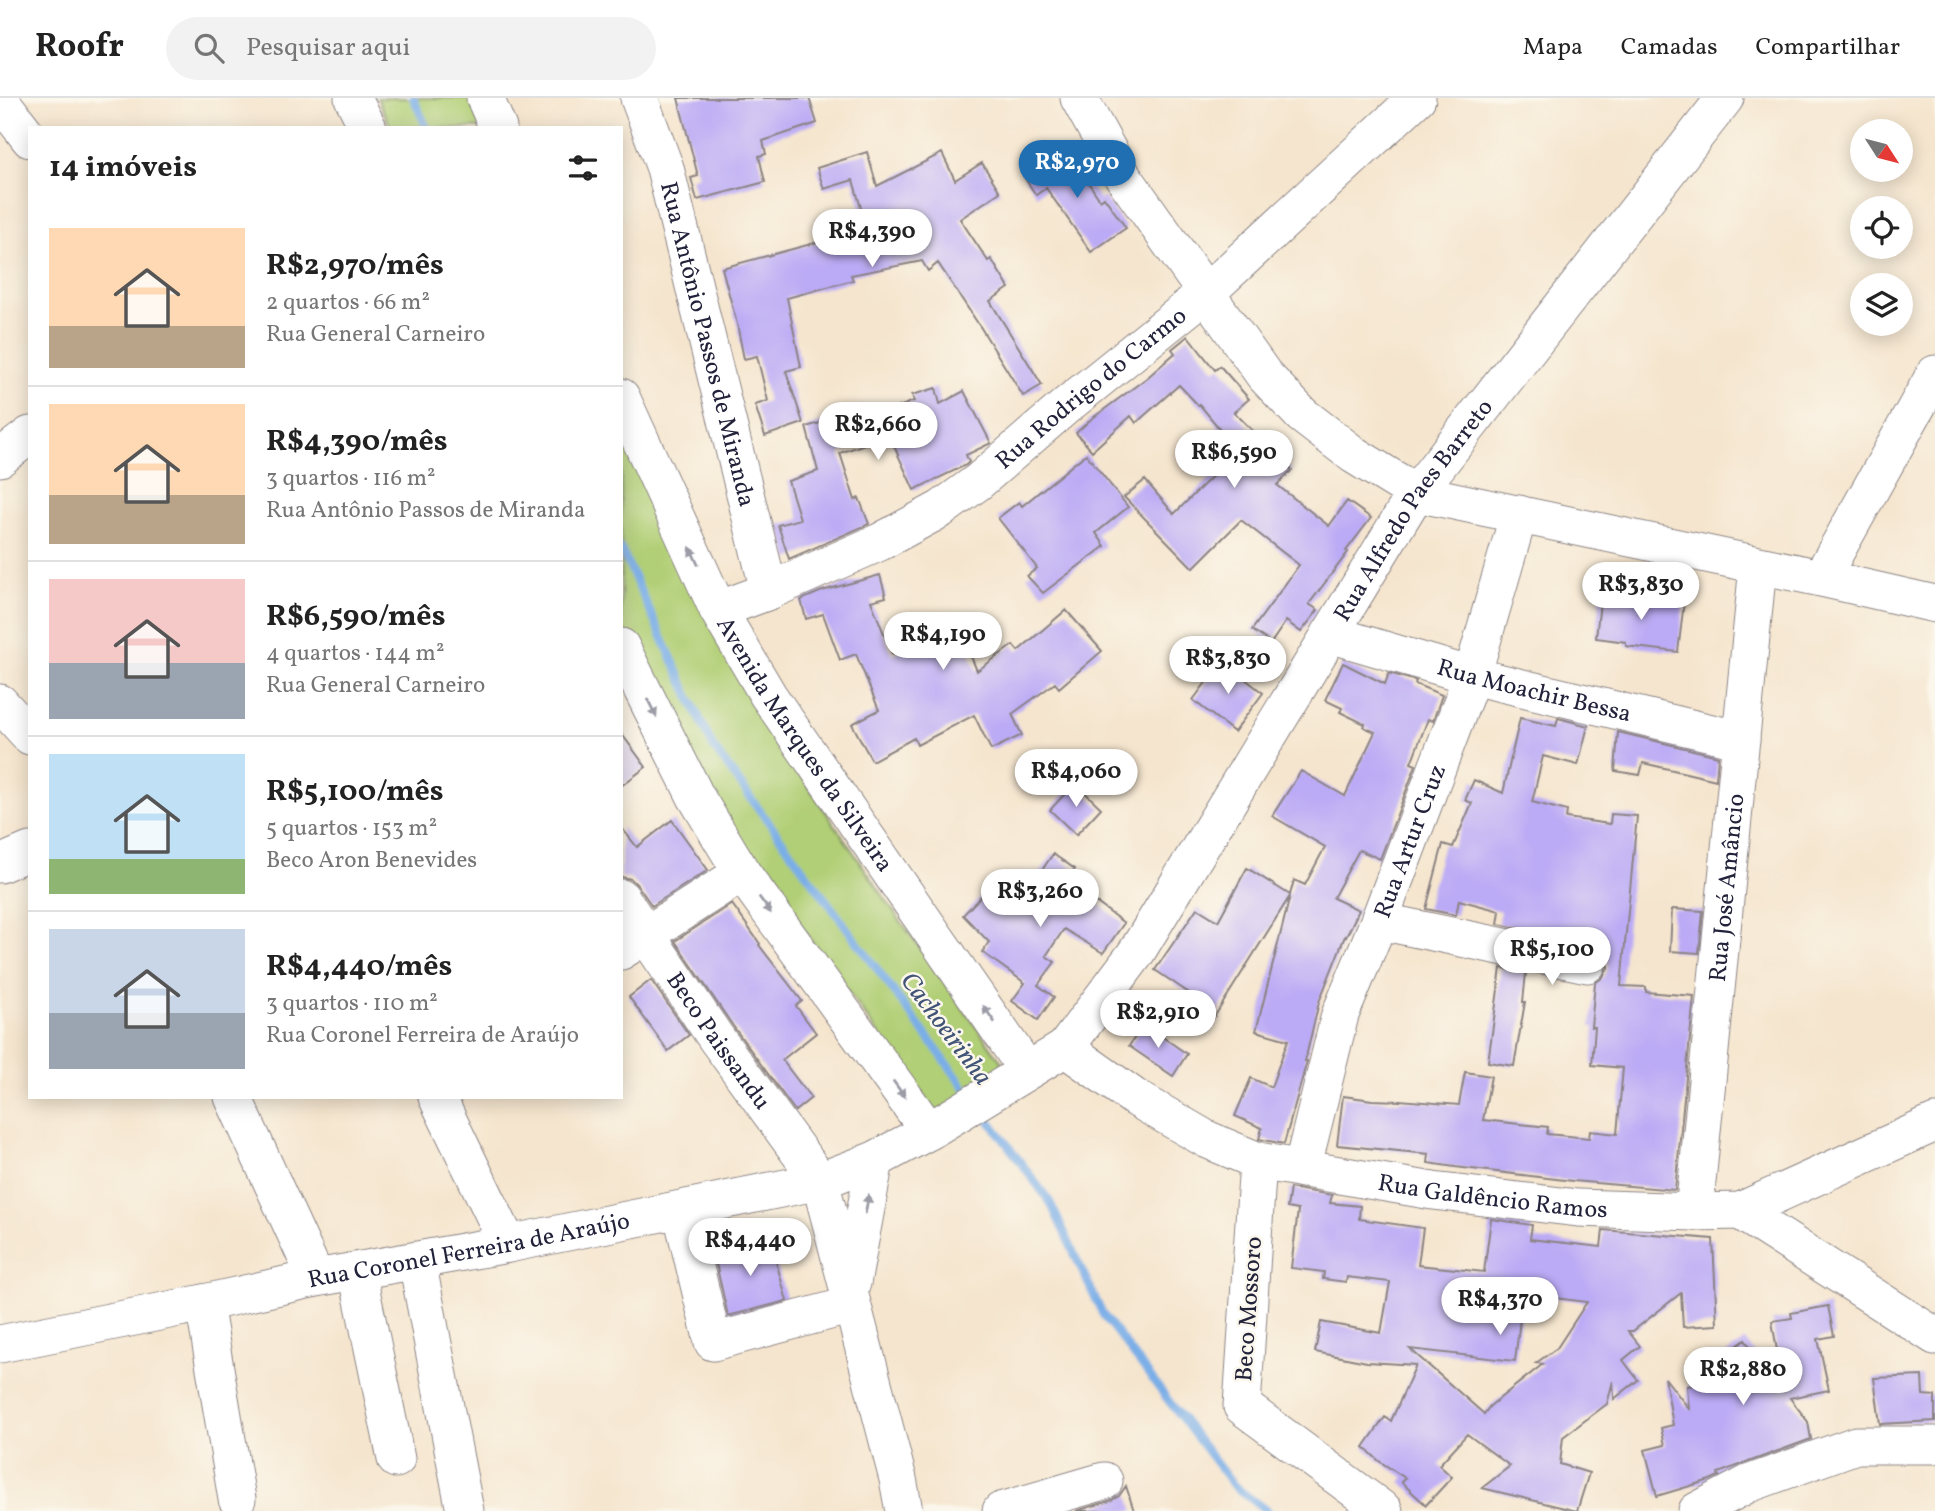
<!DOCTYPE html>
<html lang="pt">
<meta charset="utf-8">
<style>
:root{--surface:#fff;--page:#f2f2f2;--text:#222;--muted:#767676;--line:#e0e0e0;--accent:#1f6fb2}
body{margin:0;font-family:Vollkorn,serif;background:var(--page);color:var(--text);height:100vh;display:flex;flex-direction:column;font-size:26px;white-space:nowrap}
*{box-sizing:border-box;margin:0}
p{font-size:23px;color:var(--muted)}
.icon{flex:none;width:38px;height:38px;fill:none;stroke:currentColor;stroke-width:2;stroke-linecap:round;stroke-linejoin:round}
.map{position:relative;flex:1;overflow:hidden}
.drawer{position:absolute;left:28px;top:28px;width:595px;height:973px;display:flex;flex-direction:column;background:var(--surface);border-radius:0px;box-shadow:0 4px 18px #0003}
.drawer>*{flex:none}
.needle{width:46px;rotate:126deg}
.fabs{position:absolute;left:1850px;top:21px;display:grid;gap:14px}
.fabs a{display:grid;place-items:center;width:63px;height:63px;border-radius:50%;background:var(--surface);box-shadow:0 4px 18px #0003;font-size:35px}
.price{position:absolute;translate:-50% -60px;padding:0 16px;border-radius:24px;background:#fff;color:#222;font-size:23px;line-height:46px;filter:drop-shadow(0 2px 4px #0008)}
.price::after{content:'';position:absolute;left:50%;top:42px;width:21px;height:16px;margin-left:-10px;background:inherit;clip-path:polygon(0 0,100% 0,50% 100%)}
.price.on{background:var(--accent);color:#fff}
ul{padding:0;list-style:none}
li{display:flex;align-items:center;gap:21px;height:175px;padding:0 21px}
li+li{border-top:2px solid var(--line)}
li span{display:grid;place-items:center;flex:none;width:196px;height:140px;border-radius:0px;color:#555}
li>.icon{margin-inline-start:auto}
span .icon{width:84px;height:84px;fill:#fffc;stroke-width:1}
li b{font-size:30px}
h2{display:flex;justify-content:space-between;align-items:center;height:84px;padding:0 21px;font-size:30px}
header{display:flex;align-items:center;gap:42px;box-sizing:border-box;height:98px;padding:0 35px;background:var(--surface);border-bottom:2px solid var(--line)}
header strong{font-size:33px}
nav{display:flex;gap:38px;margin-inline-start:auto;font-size:24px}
.search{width:490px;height:63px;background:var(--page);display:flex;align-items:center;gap:18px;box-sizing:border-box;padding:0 24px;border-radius:38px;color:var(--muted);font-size:26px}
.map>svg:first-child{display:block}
.green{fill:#b1cf76;stroke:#6a7858;stroke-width:2}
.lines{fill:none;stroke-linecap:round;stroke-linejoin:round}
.stream{stroke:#7aaee7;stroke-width:8}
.building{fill:#bbaaf5;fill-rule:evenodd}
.minor-casing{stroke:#8c8484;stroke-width:39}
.minor{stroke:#fff;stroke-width:37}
.oneway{fill:#9c9ca7}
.labels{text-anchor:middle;stroke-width:5;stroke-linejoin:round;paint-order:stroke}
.street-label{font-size:24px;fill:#22223b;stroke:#fbf7ec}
.water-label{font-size:26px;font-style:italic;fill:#415377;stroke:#fbf7ec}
</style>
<header>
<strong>Roofr</strong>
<div class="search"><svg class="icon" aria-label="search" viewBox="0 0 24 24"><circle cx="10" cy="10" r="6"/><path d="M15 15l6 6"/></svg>Pesquisar aqui</div>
<nav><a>Mapa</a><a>Camadas</a><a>Compartilhar</a></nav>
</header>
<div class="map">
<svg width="1935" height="1413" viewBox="0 0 1935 1413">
<rect width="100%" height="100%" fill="#fbf7ec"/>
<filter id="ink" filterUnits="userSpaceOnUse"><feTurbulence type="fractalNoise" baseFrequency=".0143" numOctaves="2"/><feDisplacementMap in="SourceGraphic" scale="14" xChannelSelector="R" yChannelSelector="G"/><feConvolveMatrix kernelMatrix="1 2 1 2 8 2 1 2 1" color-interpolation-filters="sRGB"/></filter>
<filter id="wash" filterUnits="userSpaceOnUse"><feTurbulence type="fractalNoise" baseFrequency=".00686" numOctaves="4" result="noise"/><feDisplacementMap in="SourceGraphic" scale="28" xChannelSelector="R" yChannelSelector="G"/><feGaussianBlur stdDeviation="1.57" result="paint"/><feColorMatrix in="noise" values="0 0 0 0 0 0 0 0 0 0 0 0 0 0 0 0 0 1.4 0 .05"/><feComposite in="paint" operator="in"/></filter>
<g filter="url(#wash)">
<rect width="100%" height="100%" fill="#f5e5ce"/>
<!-- green -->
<path class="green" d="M377 0H473L487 30H391Z
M621 321 751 604 897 818 1008 973 937 1018 745 750 680 653 621 528Z"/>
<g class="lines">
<!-- stream -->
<path class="stream" d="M413 0 427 30
M621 451 713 649 971 998
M981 1011 1050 1104 1103 1217 1233 1387 1267 1413"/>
</g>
<g id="blocks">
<!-- building -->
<path class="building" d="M678 0H809L817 25 763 43 766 56 759 58 765 84 697 102 691 80 698 78Z
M1066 51 1100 102 1104 99 1126 130 1091 154 1046 90 1036 97 1024 79Z
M867 54 877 88 942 55 955 82 982 65 1000 94 960 121 988 163 991 161 1009 190 990 203 1042 287 1023 298 981 230 938 165 928 173 922 163 851 177 853 182 787 200 801 269 786 273 803 325 765 338 755 307 768 303 757 258 744 261 737 226 722 170 867 131 853 82 824 91 817 70Z
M1188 238 1215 272 1220 268 1249 301 1234 314 1292 372 1277 387 1329 428 1347 403 1371 420 1346 453 1348 454 1309 506 1318 512 1301 534 1286 523 1271 545 1252 532 1299 467 1241 422 1193 470 1124 399 1145 382 1174 416 1238 353 1200 307 1199 308 1179 287 1136 325 1131 318 1092 353 1076 335 1090 322 1148 279 1175 255 1172 251Z
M936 290 940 306 964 293 991 345 966 357 969 364 966 367 914 392 889 337 840 355 855 402 859 400 869 426 789 461 778 427 800 421 788 383 818 373 806 329 852 316 853 320 872 313 874 319 914 303 912 297Z
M1086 356 1128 409 1096 435 1105 448 1043 495 1027 478 1037 470 998 420 1019 404 1022 408Z
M880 477 886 499 871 503 892 556 933 538 930 532 956 522 977 573 1013 547 1018 553 1066 512 1102 553 1059 590 1055 585 1012 616 1022 637 991 652 974 617 917 647 914 640 872 663 852 626 879 612 856 556 840 562 823 516 806 521 801 502 822 493Z
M1601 495 1684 504 1678 554 1626 548V544L1596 540Z
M1222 563 1263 595 1234 634 1193 602Z
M1343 565 1385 586 1389 575 1416 583 1415 586 1442 597 1433 623 1428 621 1411 665 1416 667 1380 761 1359 752 1333 800 1359 812 1346 839 1345 838 1319 904 1305 963H1307L1284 1046 1259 1041 1262 1030 1235 1018 1251 980 1271 989 1288 942 1256 933 1290 798 1213 921 1193 909 1198 901 1155 872 1197 810 1218 823 1247 770 1290 797 1294 782 1305 787 1325 749 1272 718 1301 673 1345 698 1375 634 1364 629 1365 626 1340 614 1342 610 1325 602Z
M1520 620 1556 628 1558 620 1588 628 1578 667 1543 658 1532 704 1567 713 1566 720 1610 726 1611 716 1637 718 1621 888 1646 889V894L1694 898 1675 1092 1573 1083 1455 1069 1428 1065 1429 1056 1337 1047 1343 998 1372 1002 1400 1003V1002L1459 1007 1465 974 1491 978 1483 1022 1548 1029 1547 1036 1589 1040 1590 1033 1617 1036 1623 970 1592 967 1595 929H1591L1595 885 1603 879 1608 870 1607 859 1601 851 1591 845 1498 826 1500 813 1459 802 1456 817 1426 811 1443 746 1453 749 1472 705 1465 702 1474 682 1503 695Z
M1618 634 1718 658 1716 682 1643 665 1640 677 1615 673Z
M621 635 646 669 621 688Z
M1075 685 1101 710 1076 737 1050 712Z
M672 722 708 772 652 808 638 788 631 781 621 779V729L637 749Z
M1053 756 1075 771 1067 783 1124 825 1103 855 1064 831 1046 858 1055 864 1038 887 1054 899 1038 922 1012 903 1025 885 982 854 989 844 963 817 989 790 1010 812 1026 792 1027 794Z
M732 806 760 846 759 847 802 903 796 908 816 935 782 962 811 1000 795 1013 733 928 675 843Z
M1672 811 1703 813 1699 855 1670 853Z
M1501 870 1526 875 1523 904H1525L1514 968 1488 964Z
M651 882 689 937 668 953 629 899Z
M1144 926 1187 956 1173 978 1129 948Z
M1290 1090 1332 1097 1330 1105 1360 1108 1359 1121 1423 1130 1418 1167 1484 1174 1491 1121 1532 1127 1530 1141 1601 1149 1603 1132 1713 1141 1717 1227 1683 1229 1681 1195 1633 1233H1628L1640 1248 1623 1262 1638 1282 1614 1301 1613 1283 1607 1306 1563 1339 1560 1366 1589 1375 1577 1413 1482 1390 1510 1368 1467 1336 1439 1367 1452 1379 1426 1407 1401 1384 1405 1380 1379 1363 1364 1349 1385 1319 1391 1323 1416 1267 1367 1264 1315 1254 1321 1224 1381 1235 1390 1184 1347 1179 1346 1184 1323 1181 1324 1174 1291 1170 1298 1112 1287 1110ZM1523 1196 1587 1204 1557 1250 1536 1265 1543 1266 1490 1308 1484 1316 1410 1251 1515 1263Z
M770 1142 787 1203 728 1218 714 1157Z
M1828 1208 1834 1238 1818 1241 1829 1292 1790 1300 1808 1324 1811 1341 1718 1375 1719 1378 1710 1382 1657 1398 1645 1352 1665 1347 1661 1330 1673 1327 1665 1280 1689 1311 1687 1288 1714 1283 1705 1272 1745 1242 1784 1294 1772 1223 1792 1220 1791 1215Z
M1922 1278 1923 1297 1935 1298V1323L1880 1326 1874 1280Z
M1126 1388 1134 1413H1076L1110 1403 1119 1398Z"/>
</g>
</g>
<g filter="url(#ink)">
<use href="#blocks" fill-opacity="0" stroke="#8c8484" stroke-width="2"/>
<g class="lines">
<defs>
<g id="minor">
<path d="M353 0 368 30"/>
<path d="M485 0 498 30"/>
<path id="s1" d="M639 0 665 70 769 493"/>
<path d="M1079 0 1120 74 1264 277 1302 317 1354 357 1416 395 1821 480 1935 506"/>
<path d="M0 2 30 41"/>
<path id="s2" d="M621 299 718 512 768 597 1027 972"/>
<path d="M0 360 30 337"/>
<path d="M1821 480 1935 276"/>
<path id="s3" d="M718 512 769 493 880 444 941 411 978 384 1067 307 1205 196 1417 0"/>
<path id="s4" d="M1330 536 1472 578 1741 642"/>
<path d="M621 549 696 699 742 775 929 1033"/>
<path d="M0 605 30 638"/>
<path d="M0 766 30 753"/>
<path id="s5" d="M621 800 716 940 820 1083 898 1381 904 1413"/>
<path d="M1379 823 1587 866"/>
<path d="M621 853 742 775"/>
<path id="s6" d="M1065 950 1134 999 1206 1041 1258 1063 1433 1093 1578 1110 1694 1114 1740 1113 1935 1025"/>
<path d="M233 999 316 1180"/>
<path d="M437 999 508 1146"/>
<path d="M1258 1063 1242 1308 1384 1413"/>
<path id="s7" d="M1302 1071 1340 917 1379 823 1472 578 1519 416"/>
<path d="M681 1112 713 1244 852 1207"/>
<path d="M1740 1113 1935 1238"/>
<path id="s8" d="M1694 1114 1758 468"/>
<path d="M417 1163 465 1413"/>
<path d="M357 1173 396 1361"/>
<path d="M852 1185 875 1062"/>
<path d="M204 1205 237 1401"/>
<path id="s9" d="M0 1246 204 1205 316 1180 508 1146 820 1083 875 1062 929 1033 1065 950 1136 855 1416 395 1725 0"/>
<path d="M1001 1413 1104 1383"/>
<path d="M1697 1413 1748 1386 1856 1347H1935"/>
</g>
</defs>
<!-- minor casing -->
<use href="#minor" class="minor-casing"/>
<!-- minor -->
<use href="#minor" class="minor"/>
</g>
<!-- one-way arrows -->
<defs><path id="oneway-solid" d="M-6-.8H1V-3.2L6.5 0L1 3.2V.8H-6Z" transform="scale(1.75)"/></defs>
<g class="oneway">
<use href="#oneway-solid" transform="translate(694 458) rotate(-115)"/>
<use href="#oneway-solid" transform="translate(652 610) rotate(63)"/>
<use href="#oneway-solid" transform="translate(765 807) rotate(54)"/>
<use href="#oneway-solid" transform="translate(989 916) rotate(-125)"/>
<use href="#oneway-solid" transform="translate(899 991) rotate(54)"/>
<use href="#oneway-solid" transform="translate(867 1106) rotate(-80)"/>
</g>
</g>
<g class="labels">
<!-- street labels -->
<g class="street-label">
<text dy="8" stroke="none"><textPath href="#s1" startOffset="256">Rua Antônio Passos de Miranda</textPath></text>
<text dy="8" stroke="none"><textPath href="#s3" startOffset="438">Rua Rodrigo do Carmo</textPath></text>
<text dy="8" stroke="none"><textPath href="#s9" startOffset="1757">Rua Alfredo Paes Barreto</textPath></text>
<text dy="8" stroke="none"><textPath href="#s4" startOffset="212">Rua Moachir Bessa</textPath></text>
<text dy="8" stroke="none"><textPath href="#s2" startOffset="394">Avenida Marques da Silveira</textPath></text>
<text dy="8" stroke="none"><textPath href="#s7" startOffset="346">Rua Artur Cruz</textPath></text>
<text dy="8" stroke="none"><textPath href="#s8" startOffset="326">Rua José Amâncio</textPath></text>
<text dy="8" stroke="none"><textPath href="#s5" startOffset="173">Beco Paissandu</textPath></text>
<text dy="8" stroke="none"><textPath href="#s6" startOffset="462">Rua Galdêncio Ramos</textPath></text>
<text dy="8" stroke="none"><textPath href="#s9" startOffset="478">Rua Coronel Ferreira de Araújo</textPath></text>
<text transform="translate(1248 1211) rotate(-86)" y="8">Beco Mossoro</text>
</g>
<!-- water labels -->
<g class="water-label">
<text transform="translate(947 930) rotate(53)" y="9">Cachoeirinha</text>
</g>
</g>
</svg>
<div class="fabs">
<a><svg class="needle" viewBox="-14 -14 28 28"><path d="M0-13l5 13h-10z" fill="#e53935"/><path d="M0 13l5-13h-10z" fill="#767676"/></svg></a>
<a><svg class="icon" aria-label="locate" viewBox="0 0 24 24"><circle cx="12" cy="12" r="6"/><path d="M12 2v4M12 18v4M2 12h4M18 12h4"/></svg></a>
<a><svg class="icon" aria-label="layers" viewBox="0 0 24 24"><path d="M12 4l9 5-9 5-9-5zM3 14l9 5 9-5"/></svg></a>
</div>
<b class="price on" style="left:1077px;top:102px">R$2,970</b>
<b class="price" style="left:872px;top:171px">R$4,390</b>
<b class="price" style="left:878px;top:364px">R$2,660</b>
<b class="price" style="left:1234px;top:392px">R$6,590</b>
<b class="price" style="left:1641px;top:524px">R$3,830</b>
<b class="price" style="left:943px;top:574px">R$4,190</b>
<b class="price" style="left:1228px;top:598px">R$3,830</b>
<b class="price" style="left:1076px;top:711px">R$4,060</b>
<b class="price" style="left:1040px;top:831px">R$3,260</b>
<b class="price" style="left:1552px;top:889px">R$5,100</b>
<b class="price" style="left:1158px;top:952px">R$2,910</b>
<b class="price" style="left:750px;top:1180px">R$4,440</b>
<b class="price" style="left:1500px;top:1239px">R$4,370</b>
<b class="price" style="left:1743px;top:1309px">R$2,880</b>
<section class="drawer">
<h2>14 imóveis<svg class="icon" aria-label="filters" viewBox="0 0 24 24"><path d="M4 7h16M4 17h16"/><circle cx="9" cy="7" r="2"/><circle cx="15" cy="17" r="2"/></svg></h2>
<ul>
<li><span style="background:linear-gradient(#ffd9b3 70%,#b9a48a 0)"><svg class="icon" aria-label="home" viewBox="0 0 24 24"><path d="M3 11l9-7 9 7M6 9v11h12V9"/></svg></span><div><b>R$2,970/mês</b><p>2 quartos · 66 m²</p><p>Rua General Carneiro</p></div></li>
<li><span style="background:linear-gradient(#ffd9b3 65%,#b9a48a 0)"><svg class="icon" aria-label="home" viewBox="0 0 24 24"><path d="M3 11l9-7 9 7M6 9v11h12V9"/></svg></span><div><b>R$4,390/mês</b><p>3 quartos · 116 m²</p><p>Rua Antônio Passos de Miranda</p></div></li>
<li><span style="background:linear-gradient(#f6c9c9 60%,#9aa5b1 0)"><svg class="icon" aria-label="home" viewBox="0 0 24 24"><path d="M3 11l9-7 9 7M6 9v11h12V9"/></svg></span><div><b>R$6,590/mês</b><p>4 quartos · 144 m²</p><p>Rua General Carneiro</p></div></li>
<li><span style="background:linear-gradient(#bfe0f5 75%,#8fb573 0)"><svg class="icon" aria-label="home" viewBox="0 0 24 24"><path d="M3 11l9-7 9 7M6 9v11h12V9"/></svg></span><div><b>R$5,100/mês</b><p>5 quartos · 153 m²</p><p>Beco Aron Benevides</p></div></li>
<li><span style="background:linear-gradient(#c9d6e8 60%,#9aa5b1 0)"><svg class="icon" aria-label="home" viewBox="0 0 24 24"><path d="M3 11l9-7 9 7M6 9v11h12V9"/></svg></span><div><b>R$4,440/mês</b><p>3 quartos · 110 m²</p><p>Rua Coronel Ferreira de Araújo</p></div></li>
</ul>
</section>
</div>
